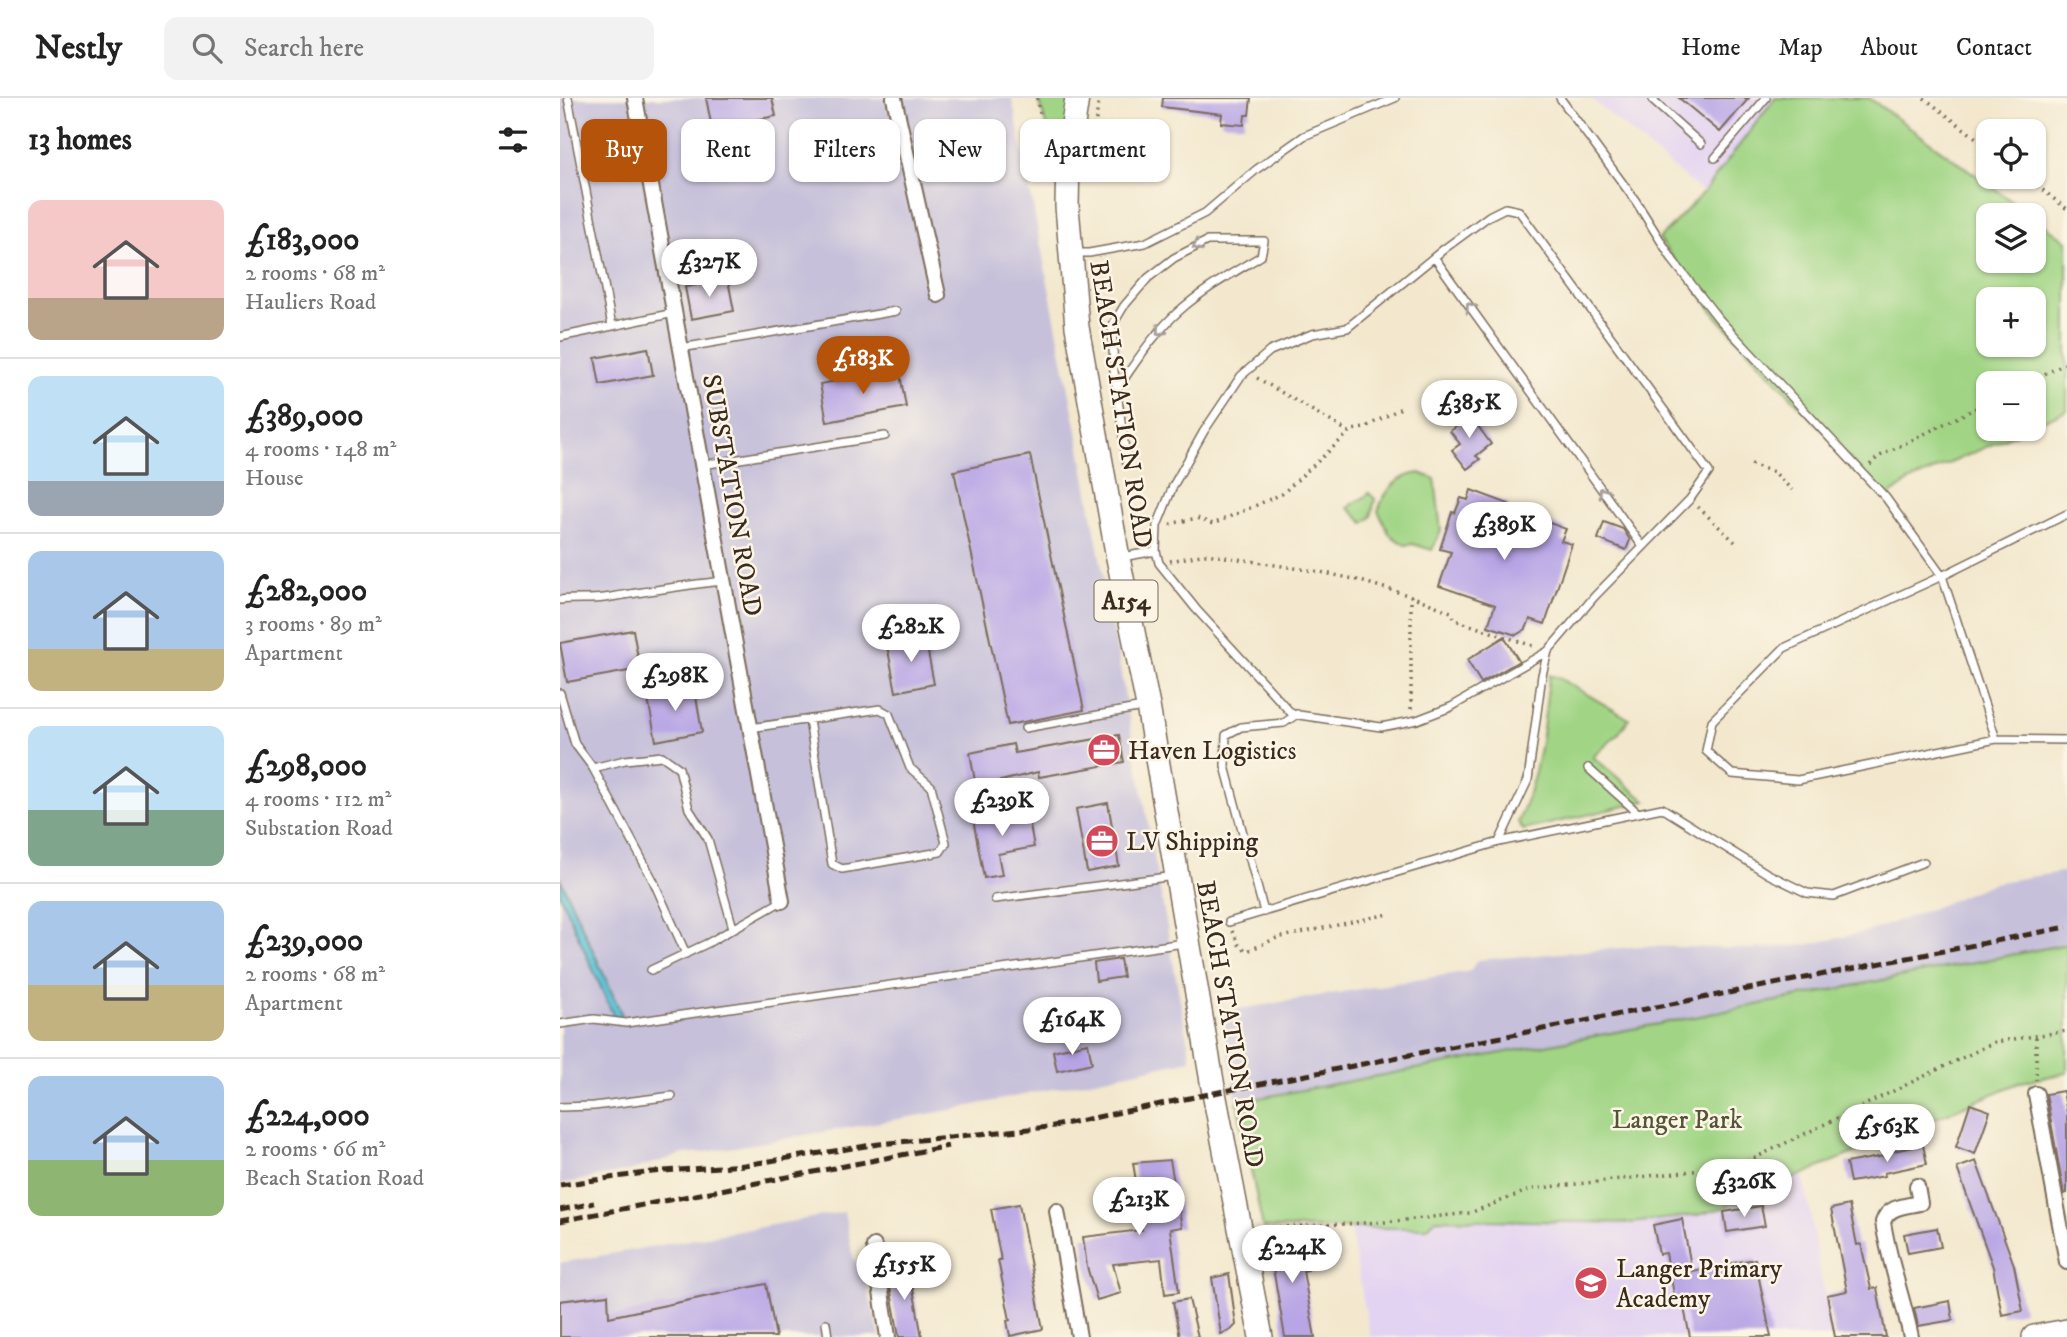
<!DOCTYPE html>
<meta charset="utf-8">
<style>
:root{--surface:#fff;--page:#f2f2f2;--text:#222;--muted:#767676;--line:#e0e0e0;--accent:#b45309}
body{margin:0;font-family:"IM FELL DW Pica",serif;background:var(--page);color:var(--text);height:100vh;display:flex;flex-direction:column;font-size:26px;white-space:nowrap}
*{box-sizing:border-box;margin:0}
p{font-size:23px;color:var(--muted)}
.icon{flex:none;width:38px;height:38px;fill:none;stroke:currentColor;stroke-width:2;stroke-linecap:round;stroke-linejoin:round}
.map{position:relative;flex:1;overflow:hidden}
.details{display:flex;flex-direction:column;background:var(--surface);width:560px}
.details>*{flex:none}
.top-card{position:absolute;left:21px;top:21px;width:665px;height:63px;display:flex;gap:14px}
.fabs{position:absolute;left:1416px;top:21px;display:grid;gap:14px}
.fabs a{display:grid;place-items:center;width:70px;height:70px;border-radius:14px;background:var(--surface);box-shadow:0 2px 5px #0004;font-size:35px}
.price{position:absolute;translate:-50% -60px;padding:0 16px;border-radius:24px;background:#fff;color:#222;font-size:23px;line-height:46px;filter:drop-shadow(0 2px 4px #0008)}
.price::after{content:'';position:absolute;left:50%;top:42px;width:21px;height:16px;margin-left:-10px;background:inherit;clip-path:polygon(0 0,100% 0,50% 100%)}
.price.current{background:var(--accent);color:#fff}
ul{padding:0;list-style:none}
li{display:flex;align-items:center;gap:21px;height:175px;padding:0 28px}
li+li{border-top:2px solid var(--line)}
li span{display:grid;place-items:center;flex:none;width:196px;height:140px;border-radius:14px;color:#555}
li>.icon{margin-inline-start:auto}
span .icon{width:84px;height:84px;fill:#fffc;stroke-width:1}
li b{font-size:30px}
h2{display:flex;justify-content:space-between;align-items:center;height:84px;padding:0 28px;font-size:30px}
.pill{padding:0 24px;border-radius:14px;background:var(--surface);box-shadow:0 2px 5px #0004;font-size:24px;line-height:63px}
.pill.current{background:var(--accent);color:#fff}
header{display:flex;align-items:center;gap:42px;box-sizing:border-box;height:98px;padding:0 35px;background:var(--surface);border-bottom:2px solid var(--line)}
header strong{font-size:33px}
nav{display:flex;gap:38px;margin-inline-start:auto;font-size:24px}
.search{width:490px;height:63px;background:var(--page);display:flex;align-items:center;gap:18px;box-sizing:border-box;padding:0 24px;border-radius:14px;color:var(--muted);font-size:26px}
main{display:flex;flex:1;min-height:0}
.map>svg:first-child{display:block}
.built{fill:#e3d3f2}
.industrial{fill:#c6c0da}
.green{fill:#a1d585;stroke:#6e8052;stroke-width:2;fill-rule:evenodd}
.water{fill:#59c1d6;stroke:#4a767a;stroke-width:2}
.building{fill:#b8a5e6}
.lines{fill:none;stroke-linecap:round;stroke-linejoin:round}
.lane-casing{stroke:#7b6c5c;stroke-width:10}
.street-casing{stroke:#7b6c5c;stroke-width:18}
.primary-casing{stroke:#7b6c5c;stroke-width:26}
.path{stroke:#7b6c5c;stroke-width:3.5;stroke-dasharray:2 5;stroke-linecap:butt}
.lane{stroke:#fff;stroke-width:7}
.street{stroke:#fff;stroke-width:14}
.primary{stroke:#fff;stroke-width:23}
.rail{stroke:#3b2a1e;stroke-width:5;stroke-dasharray:10 5;stroke-linecap:butt}
.oneway{stroke:#a79f9a}
.labels{text-anchor:middle;stroke-width:5;stroke-linejoin:round;paint-order:stroke}
.shield{fill:#fcf5e5;stroke:#75675a;stroke-width:2}
.shield-label{font-size:24px;font-weight:bold;fill:#3b2a1e}
.street-label{font-size:26px;fill:#3b2a1e;stroke:#fcf5e5}
.poi-label{font-size:26px;fill:#3b2a1e;stroke:#fcf5e5;text-anchor:start}
.park-label{font-size:26px;fill:#545538;stroke:#fcf5e5}
</style>
<header>
<strong>Nestly</strong>
<div class="search"><svg class="icon" aria-label="search" viewBox="0 0 24 24"><circle cx="10" cy="10" r="6"/><path d="M15 15l6 6"/></svg>Search here</div>
<nav><a>Home</a><a>Map</a><a>About</a><a>Contact</a></nav>
</header>
<main>
<section class="details">
<h2>13 homes<svg class="icon" aria-label="filters" viewBox="0 0 24 24"><path d="M4 7h16M4 17h16"/><circle cx="9" cy="7" r="2"/><circle cx="15" cy="17" r="2"/></svg></h2>
<ul>
<li><span style="background:linear-gradient(#f6c9c9 70%,#b9a48a 0)"><svg class="icon" aria-label="home" viewBox="0 0 24 24"><path d="M3 11l9-7 9 7M6 9v11h12V9"/></svg></span><div><b>£183,000</b><p>2 rooms · 68 m²</p><p>Hauliers Road</p></div></li>
<li><span style="background:linear-gradient(#bfe0f5 75%,#9aa5b1 0)"><svg class="icon" aria-label="home" viewBox="0 0 24 24"><path d="M3 11l9-7 9 7M6 9v11h12V9"/></svg></span><div><b>£389,000</b><p>4 rooms · 148 m²</p><p>House</p></div></li>
<li><span style="background:linear-gradient(#a9c7e8 70%,#c2b280 0)"><svg class="icon" aria-label="home" viewBox="0 0 24 24"><path d="M3 11l9-7 9 7M6 9v11h12V9"/></svg></span><div><b>£282,000</b><p>3 rooms · 89 m²</p><p>Apartment</p></div></li>
<li><span style="background:linear-gradient(#bfe0f5 60%,#7fa58c 0)"><svg class="icon" aria-label="home" viewBox="0 0 24 24"><path d="M3 11l9-7 9 7M6 9v11h12V9"/></svg></span><div><b>£298,000</b><p>4 rooms · 112 m²</p><p>Substation Road</p></div></li>
<li><span style="background:linear-gradient(#a9c7e8 60%,#c2b280 0)"><svg class="icon" aria-label="home" viewBox="0 0 24 24"><path d="M3 11l9-7 9 7M6 9v11h12V9"/></svg></span><div><b>£239,000</b><p>2 rooms · 68 m²</p><p>Apartment</p></div></li>
<li><span style="background:linear-gradient(#a9c7e8 60%,#8fb573 0)"><svg class="icon" aria-label="home" viewBox="0 0 24 24"><path d="M3 11l9-7 9 7M6 9v11h12V9"/></svg></span><div><b>£224,000</b><p>2 rooms · 66 m²</p><p>Beach Station Road</p></div></li>
</ul>
</section>
<div class="map">
<svg width="1507" height="1239" viewBox="0 0 1507 1239">
<rect width="100%" height="100%" fill="#fcf5e5"/>
<filter id="ink" filterUnits="userSpaceOnUse"><feTurbulence type="fractalNoise" baseFrequency=".0143" numOctaves="2"/><feDisplacementMap in="SourceGraphic" scale="14" xChannelSelector="R" yChannelSelector="G"/><feConvolveMatrix kernelMatrix="1 2 1 2 8 2 1 2 1" color-interpolation-filters="sRGB"/></filter>
<filter id="wash" filterUnits="userSpaceOnUse"><feTurbulence type="fractalNoise" baseFrequency=".00686" numOctaves="4" result="noise"/><feDisplacementMap in="SourceGraphic" scale="28" xChannelSelector="R" yChannelSelector="G"/><feGaussianBlur stdDeviation="1.57" result="paint"/><feColorMatrix in="noise" values="0 0 0 0 0 0 0 0 0 0 0 0 0 0 0 0 0 1.4 0 .05"/><feComposite in="paint" operator="in"/></filter>
<g filter="url(#wash)">
<rect width="100%" height="100%" fill="#f3e8ce"/>
<!-- built -->
<path class="built" d="M1030 0H1215L1143 95Z
M1243 1075 1272 1239H810L790 1130H867L876 1121 1071 1125 1138 1117 1166 1109Z"/>
<!-- industrial -->
<path class="industrial" d="M0 0H452L516 328 631 962 391 1012 146 1054 124 1056 68 1073 0 1086Z
M1507 773V846L1099 926 677 1004 661 914 910 873 917 862 1083 848 1193 851 1245 847 1307 834 1373 810 1433 785Z
M284 1114 294 1163 302 1170 320 1239H0V1165Z"/>
<!-- green -->
<path class="green" d="M478 0H517L509 53 492 45Z
M1215 0H1309L1471 117H1428V163H1474V119L1507 143V312L1474 327V285H1428V331H1466L1348 384 1326 400 1158 220 1099 141 1143 95ZM1428 201H1474V247H1428Z
M860 375 875 381 881 433 872 452 853 446 845 447 830 437 818 413C825 392 837 377 860 375Z
M809 395 815 401 811 419 804 425 788 410C795 403 803 402 809 395Z
M989 577 999 580 1069 621 1058 636 1033 659 1086 703 963 732 958 724C979 677 984 629 989 577Z
M1507 846V975L1461 984 1166 1109 1138 1117 1071 1125 876 1121 867 1130H703L677 1004 1099 926Z"/>
<!-- water -->
<path class="water" d="M0 780 62 917 54 919 0 797Z"/>
<g id="blocks">
<!-- building -->
<path class="building" d="M146 0H212L216 18 152 30Z
M603 0H691L689 17H685L684 27 661 25 662 16 602 9Z
M1119 0H1189L1160 34Z
M168 182 174 213 131 221 125 189Z
M88 250 93 277 40 287 35 260Z
M339 271 346 309 267 324 260 286Z
M907 313 931 346 916 358 920 361 907 371 892 352 900 346 890 333 900 326 896 321Z
M470 357 524 612 448 627 394 373Z
M911 392 949 406 945 419 976 429 979 421 1006 431 1001 443 1012 446 985 526 970 521 966 531 956 537 928 528 935 507 879 488 891 454 880 451 892 414 895 415 901 400 908 402Z
M1044 424 1063 431 1070 442 1066 452 1038 441Z
M73 532 80 571 7 584 0 545Z
M365 539 374 586 336 594 327 547Z
M944 539 959 563 921 585 907 562Z
M134 587 142 634 96 643 87 596Z
M559 637 564 664 479 679 478 674 416 689 410 655 453 646 455 655Z
M548 705 559 768 527 774 516 711Z
M467 711 474 749 438 756 442 777 424 780 413 721Z
M560 861 563 879 536 883 534 865Z
M528 945 532 965 497 973 493 953Z
M1503 993 1507 1015V1095L1504 1096 1486 996Z
M1410 1006 1430 1013 1415 1056 1396 1049Z
M1363 1047 1367 1066 1324 1075 1325 1078 1290 1084 1286 1065 1329 1057 1328 1054Z
M610 1062 622 1129 610 1131 619 1194 605 1196 601 1161 553 1166 561 1195 537 1202 527 1169 523 1139 582 1132 579 1115 599 1112 593 1079 576 1083 573 1065Z
M1416 1063 1454 1167 1463 1213 1442 1217 1433 1169 1397 1070Z
M459 1106 483 1231 450 1238 447 1223 450 1222 438 1162H441L431 1111Z
M1289 1107 1297 1147 1301 1146 1311 1191 1317 1190 1326 1239H1275L1267 1197 1287 1193 1271 1111Z
M1201 1108 1205 1128 1167 1134 1164 1114Z
M1122 1121 1132 1173 1195 1161 1211 1239H1130L1123 1205 1116 1206 1106 1155 1099 1156 1093 1127Z
M1377 1130 1381 1149 1348 1155 1344 1136Z
M741 1135 748 1172 743 1173 755 1239H725L708 1141Z
M348 1167 356 1206 362 1239H339L327 1171Z
M669 1176 676 1227 671 1232 661 1236 652 1180Z
M206 1186 216 1239H0V1203L48 1197 49 1219Z
M629 1201 638 1239H620L613 1204Z
M1390 1203 1393 1222 1358 1228 1354 1210Z"/>
</g>
</g>
<g filter="url(#ink)">
<use href="#blocks" fill-opacity="0" stroke="#7b6c5c" stroke-width="2"/>
<g class="lines">
<defs>
<path id="lane" d="M8 0 52 228
M1000 0 1075 102 1114 164 1158 220 1326 400 1382 478 1436 641
M1095 0 1093 3 1141 46
M1155 60 1206 0
M512 61 531 66 560 70
M945 110 959 113 1149 374 1130 401 1034 499 988 553 891 609 857 622 821 629 732 616 636 511 599 465 596 453 597 428 613 388 644 333 681 278 710 253 752 236 787 230 884 151 929 118Z
M514 155H529L585 145 645 115 697 71 744 38 835 0
M874 159 1083 449
M0 239 114 215
M121 250 336 213
M557 291C576 264 594 235 619 213 644 191 673 175 701 158L704 143H647L614 160 588 180 564 208 552 228 554 273 567 366
M142 367 325 338
M1507 416 1382 478 1224 550 1152 623 1146 653 1172 676 1238 682 1436 641 1507 642
M562 459 596 453
M0 502C15 500 29 502 44 500 84 494 123 487 164 483
M0 595 15 646 33 670 65 662 102 658 119 670 129 711 148 741 173 830
M190 630 320 611 329 616 350 670 371 688 386 745 380 754 282 771 272 766 249 622
M465 630 583 609
M33 670 93 782 126 856
M1028 670 1078 715
M939 744 968 682 982 577 988 553
M435 801 615 778
M704 814 665 668 666 637 681 629 724 625 737 616
M669 824 939 744 1102 710 1208 776 1247 795 1274 798 1364 764
M91 872 148 845 222 803
M0 926 34 921 66 925 624 845
M0 1009 34 1008 112 998
M266 1225 268 1239"/>
<path id="street" d="M75 0 222 803
M334 0 378 197
M1476 996 1507 1164
M497 1113 519 1239
M314 1148 328 1239
M1351 1239C1343 1200 1329 1164 1323 1124 1328 1108 1346 1108 1360 1105L1357 1088"/>
<path id="primary" d="M517 0 508 60 507 108 517 229 558 460 588 608 654 995 701 1239
M1474 1239 1507 1233"/>
</defs>
<!-- lane casing -->
<use href="#lane" class="lane-casing"/>
<!-- street casing -->
<use href="#street" class="street-casing"/>
<!-- primary casing -->
<use href="#primary" class="primary-casing"/>
<!-- path -->
<path class="path" d="M477 0 488 56
M1364 0 1428 49
M531 57 539 0
M1466 79 1507 111
M697 280 789 334
M1466 285 1507 265
M1191 366 1214 374 1232 392
M1310 367 1318 359 1428 304
M1138 409 1175 444
M610 426 637 420 653 426 722 396 792 332 804 330 841 310
M610 463 646 456 760 474 794 481 851 498 891 514 895 522 973 548
M851 611V498
M672 833 679 847 687 853 717 840 829 816
M1476 939V982
M698 1130 825 1124 910 1115 972 1091 1178 1068 1435 944 1507 933"/>
<!-- lane -->
<use href="#lane" class="lane"/>
<!-- street -->
<use href="#street" class="street"/>
<!-- primary -->
<use href="#primary" class="primary"/>
<!-- rail -->
<path class="rail" d="M0 1087 92 1074 184 1067 319 1046 489 1029 654 995 1507 829
M0 1112 34 1105
M0 1123 388 1048"/>
</g>
<!-- one-way arrows -->
<defs><path id="oneway-chevron" d="M-2-3.5L2.5 0L-2 3.5" fill="none" stroke-width="1.6" stroke-linecap="round" stroke-linejoin="round" transform="scale(1.75)"/></defs>
<g class="oneway">
<use href="#oneway-chevron" transform="translate(637 148) rotate(154)"/>
<use href="#oneway-chevron" transform="translate(910 209) rotate(-126)"/>
<use href="#oneway-chevron" transform="translate(600 233) rotate(132)"/>
<use href="#oneway-chevron" transform="translate(1043 394) rotate(-126)"/>
</g>
</g>
<!-- icons -->
<defs>
<symbol id="office-disc" viewBox="-11 -11 22 22"><circle r="9.5" fill="#d1495b" stroke="#fcf5e5"/><path d="M-6-3h4V-5.5h4V-3h4V5H-6ZM-1-4.5V-3h2v-1.5ZM-6 0V1H6V0Z" fill="#fff"/></symbol>
<symbol id="school-disc" viewBox="-11 -11 22 22"><circle r="9.5" fill="#d1495b" stroke="#fcf5e5"/><path d="M0-5L7-2L0 1L-7-2ZM-4 1L0 2.5L4 1V4Q0 6-4 4Z" fill="#fff"/></symbol>
</defs>
<g fill-rule="evenodd">
<use href="#office-disc" x="525" y="633" width="38" height="38"/>
<use href="#office-disc" x="523" y="724" width="38" height="38"/>
<use href="#school-disc" x="1012" y="1166" width="38" height="38"/>
</g>
<g class="labels">
<!-- shield labels -->
<rect class="shield" x="534.5" y="482.5" width="63" height="41" rx="5"/>
<g class="shield-label">
<text x="566" y="511">A154</text>
</g>
<!-- street labels -->
<g class="street-label">
<text transform="translate(562 306) rotate(81)" y="9">BEACH STATION ROAD</text>
<text transform="translate(173 397) rotate(80)" y="9">SUBSTATION ROAD</text>
<text transform="translate(671 926) rotate(80)" y="9">BEACH STATION ROAD</text>
</g>
<!-- poi labels -->
<g class="poi-label">
<text x="568" y="661">Haven Logistics</text>
<text x="566" y="752">LV Shipping</text>
<text x="1056" y="1179">Langer Primary<tspan x="1056" dy="30">Academy</tspan></text>
</g>
<!-- park labels -->
<g class="park-label">
<text x="1117" y="1030">Langer Park</text>
</g>
</g>
</svg>
<div class="fabs">
<a><svg class="icon" aria-label="locate" viewBox="0 0 24 24"><circle cx="12" cy="12" r="6"/><path d="M12 2v4M12 18v4M2 12h4M18 12h4"/></svg></a>
<a><svg class="icon" aria-label="layers" viewBox="0 0 24 24"><path d="M12 4l9 5-9 5-9-5zM3 14l9 5 9-5"/></svg></a>
<a>+</a>
<a>−</a>
</div>
<b class="price" style="left:149px;top:201px">£327K</b>
<b class="price current" style="left:303px;top:298px">£183K</b>
<b class="price" style="left:909px;top:342px">£385K</b>
<b class="price" style="left:944px;top:464px">£389K</b>
<b class="price" style="left:351px;top:566px">£282K</b>
<b class="price" style="left:115px;top:615px">£298K</b>
<b class="price" style="left:442px;top:740px">£239K</b>
<b class="price" style="left:512px;top:959px">£164K</b>
<b class="price" style="left:1327px;top:1066px">£563K</b>
<b class="price" style="left:1184px;top:1121px">£326K</b>
<b class="price" style="left:579px;top:1139px">£213K</b>
<b class="price" style="left:732px;top:1187px">£224K</b>
<b class="price" style="left:344px;top:1204px">£155K</b>
<div class="top-card">
<a class="pill current">Buy</a>
<a class="pill">Rent</a>
<a class="pill">Filters</a>
<a class="pill">New</a>
<a class="pill">Apartment</a>
</div>
</div>
</main>
